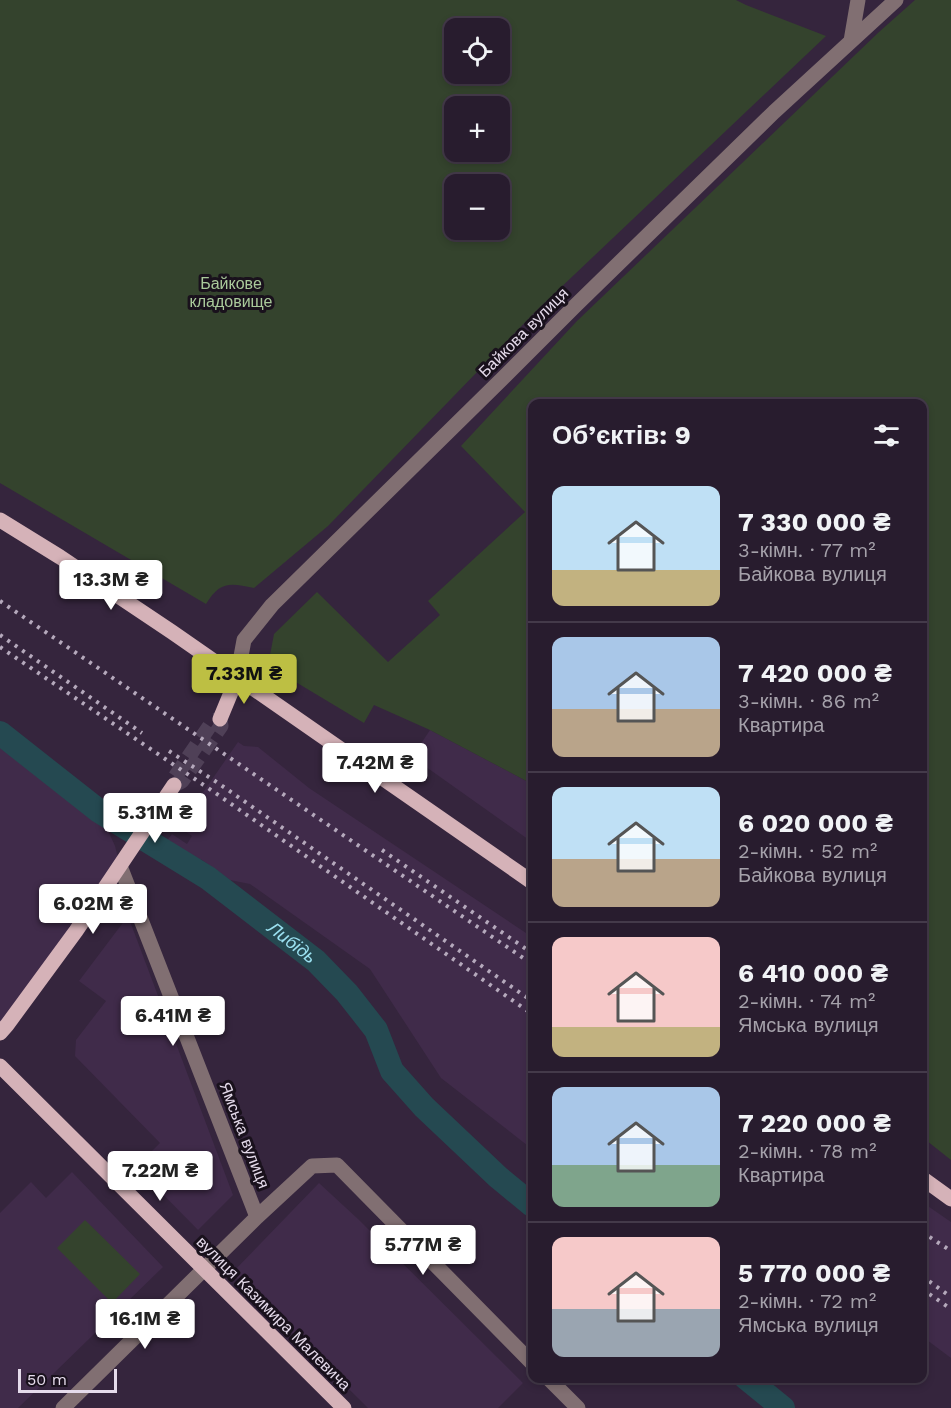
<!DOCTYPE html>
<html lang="uk">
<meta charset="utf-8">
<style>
:root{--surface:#281c2e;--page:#34293a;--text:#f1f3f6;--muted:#a5a1aa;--line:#443a4a;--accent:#bdbf43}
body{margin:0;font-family:"Work Sans",sans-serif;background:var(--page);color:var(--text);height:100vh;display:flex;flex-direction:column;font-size:22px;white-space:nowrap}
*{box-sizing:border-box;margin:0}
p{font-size:20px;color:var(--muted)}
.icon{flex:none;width:33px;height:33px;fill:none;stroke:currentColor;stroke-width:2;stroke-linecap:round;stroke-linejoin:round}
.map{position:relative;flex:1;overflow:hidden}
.panel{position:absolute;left:528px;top:399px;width:399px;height:984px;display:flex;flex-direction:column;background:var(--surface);border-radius:12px;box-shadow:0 3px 9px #0003,0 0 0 2px var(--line)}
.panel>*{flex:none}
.tools{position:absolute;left:444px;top:18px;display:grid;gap:12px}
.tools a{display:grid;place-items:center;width:66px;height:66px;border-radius:12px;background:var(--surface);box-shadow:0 3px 9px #0003,0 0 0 2px var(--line);font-size:30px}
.scale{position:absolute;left:18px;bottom:15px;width:99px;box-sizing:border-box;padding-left:6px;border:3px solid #e5dbeb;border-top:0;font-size:16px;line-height:21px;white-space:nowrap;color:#e5dbeb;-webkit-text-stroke:4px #19111c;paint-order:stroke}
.price{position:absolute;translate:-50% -51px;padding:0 14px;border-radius:6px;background:#fff;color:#222;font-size:20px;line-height:39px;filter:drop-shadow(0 2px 3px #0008)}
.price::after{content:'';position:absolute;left:50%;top:36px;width:18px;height:14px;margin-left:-9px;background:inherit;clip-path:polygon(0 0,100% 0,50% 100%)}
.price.active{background:var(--accent);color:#111}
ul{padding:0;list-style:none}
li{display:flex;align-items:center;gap:18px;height:150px;padding:0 24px}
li+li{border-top:2px solid var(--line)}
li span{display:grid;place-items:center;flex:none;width:168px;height:120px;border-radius:12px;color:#555}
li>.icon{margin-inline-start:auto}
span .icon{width:72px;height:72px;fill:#fffc;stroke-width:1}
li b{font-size:26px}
h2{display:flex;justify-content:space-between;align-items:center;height:72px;padding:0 24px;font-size:26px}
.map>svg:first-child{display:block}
.built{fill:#402b4a}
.green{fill:#34432d;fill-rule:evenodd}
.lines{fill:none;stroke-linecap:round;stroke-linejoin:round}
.river{stroke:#254951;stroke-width:24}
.major-tunnel{stroke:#4f4057;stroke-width:15;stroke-dasharray:15 8;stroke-linecap:butt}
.minor{stroke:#816f72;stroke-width:15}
.major{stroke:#d5b2b8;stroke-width:15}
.rail{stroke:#b5a9bc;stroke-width:4;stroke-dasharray:3 6;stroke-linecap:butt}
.labels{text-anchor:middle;stroke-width:6;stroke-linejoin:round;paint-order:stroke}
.park-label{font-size:16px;fill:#aaca9b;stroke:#19111c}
.street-label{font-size:16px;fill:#e5dbeb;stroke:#19111c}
.water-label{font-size:18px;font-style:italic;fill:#9be1f1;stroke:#19111c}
</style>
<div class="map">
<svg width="951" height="1408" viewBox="0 0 951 1408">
<rect width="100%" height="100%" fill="#35253d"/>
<!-- built -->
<path class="built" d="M430 730 532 784V842L412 757Z
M0 737 101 815 115 846 120 866 0 1033Z
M238 742 244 746 258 747 309 788 532 937V1149L441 1078 370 969 250 884 230 880 202 860 172 847 167 841 172 834 187 844 192 836 179 827Z
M128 916 233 1195 198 1230 136 1167 160 1143 75 1056 76 1040 106 1001 79 981Z
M72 1172 163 1267 18 1408H0V1213L31 1182 46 1198Z
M319 1183 358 1219 523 1383 498 1408H368L232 1273Z
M922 1202 951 1222V1358L923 1337Z"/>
<!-- green -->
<path class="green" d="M0 0H736L746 5 826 36 536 311 328 526 254 588C230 583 220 581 206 604L0 483ZM500 28V74H454V28ZM500 106V152H454V106ZM454 184H500V230H454Z
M915 0H951V1160L922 1137V404H532V784L430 730 374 705 364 723 279 672 270 655 274 634 317 592 388 662 440 615 428 601 525 512 461 446 577 321 879 32Z
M85 1220 140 1274 112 1303 57 1248Z"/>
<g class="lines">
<!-- river -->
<g class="river">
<path id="s1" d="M0 733 99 811 208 878 316 961 347 993 376 1030 392 1071 424 1107 498 1177 532 1205"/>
<path d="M746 1378 783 1408"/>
</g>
<!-- major-tunnel -->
<path class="major-tunnel" d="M220 719 221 726 182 781 174 785 175 777 213 721Z"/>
<!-- minor -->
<path class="minor" d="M851 41 858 0
M237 678 244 640 272 605 503 378 576 305 774 112 896 0
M120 866 257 1217
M548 1378 578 1408
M63 1408 257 1217 312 1166 337 1165 532 1363"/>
<!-- major -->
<path class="major" d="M0 520 60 557 172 632 532 882
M220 719 237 678
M0 1033 7 1025 76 931 174 785
M0 1066 344 1408
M922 1178 951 1199"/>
<!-- rail -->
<path class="rail" d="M0 601 532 964
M0 635 142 733
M0 647 214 792 532 1014
M169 751 218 783 532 1001
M382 850 532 953
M922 1232 951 1251
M922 1276 951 1297
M922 1289 951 1309"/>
</g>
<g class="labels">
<!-- park labels -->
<g class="park-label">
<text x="231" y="289">Байкове<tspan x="231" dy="18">кладовище</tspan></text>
</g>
<!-- street labels -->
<g class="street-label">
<text transform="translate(523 332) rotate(-45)" y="6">Байкова вулиця</text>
<text transform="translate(245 1135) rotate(69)" y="6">Ямська вулиця</text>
<text transform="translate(274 1313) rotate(45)" y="6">вулиця Казимира Малевича</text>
</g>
<!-- water labels -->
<g class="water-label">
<text dy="6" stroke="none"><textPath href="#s1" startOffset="360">Либідь</textPath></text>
</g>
</g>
</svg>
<div class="tools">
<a><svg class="icon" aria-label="locate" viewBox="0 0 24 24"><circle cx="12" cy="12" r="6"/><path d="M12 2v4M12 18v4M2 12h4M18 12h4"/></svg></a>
<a>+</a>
<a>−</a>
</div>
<div class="scale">50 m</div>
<b class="price" style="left:111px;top:611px">13.3M ₴</b>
<b class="price active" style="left:244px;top:705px">7.33M ₴</b>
<b class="price" style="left:375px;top:794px">7.42M ₴</b>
<b class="price" style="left:155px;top:844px">5.31M ₴</b>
<b class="price" style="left:93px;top:935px">6.02M ₴</b>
<b class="price" style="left:173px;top:1047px">6.41M ₴</b>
<b class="price" style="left:160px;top:1202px">7.22M ₴</b>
<b class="price" style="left:423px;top:1276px">5.77M ₴</b>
<b class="price" style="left:145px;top:1350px">16.1M ₴</b>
<section class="panel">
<h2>Об’єктів: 9<svg class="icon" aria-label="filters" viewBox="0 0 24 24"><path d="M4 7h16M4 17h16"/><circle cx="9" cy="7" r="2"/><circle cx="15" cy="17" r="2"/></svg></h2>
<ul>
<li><span style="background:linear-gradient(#bfe0f5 70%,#c2b280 0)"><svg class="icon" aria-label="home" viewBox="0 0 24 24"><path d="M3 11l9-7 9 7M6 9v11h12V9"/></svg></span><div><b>7 330 000 ₴</b><p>3-кімн. · 77 m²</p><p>Байкова вулиця</p></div></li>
<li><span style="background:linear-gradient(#a9c7e8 60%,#b9a48a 0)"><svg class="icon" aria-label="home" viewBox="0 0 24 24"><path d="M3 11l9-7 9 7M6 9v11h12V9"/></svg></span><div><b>7 420 000 ₴</b><p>3-кімн. · 86 m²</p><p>Квартира</p></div></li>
<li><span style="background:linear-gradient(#bfe0f5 60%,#b9a48a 0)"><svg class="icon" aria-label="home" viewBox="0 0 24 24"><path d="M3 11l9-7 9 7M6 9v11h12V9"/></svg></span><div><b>6 020 000 ₴</b><p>2-кімн. · 52 m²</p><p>Байкова вулиця</p></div></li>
<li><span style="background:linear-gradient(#f6c9c9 75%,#c2b280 0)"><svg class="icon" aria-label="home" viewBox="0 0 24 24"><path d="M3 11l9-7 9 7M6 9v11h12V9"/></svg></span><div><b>6 410 000 ₴</b><p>2-кімн. · 74 m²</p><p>Ямська вулиця</p></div></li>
<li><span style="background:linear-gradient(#a9c7e8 65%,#7fa58c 0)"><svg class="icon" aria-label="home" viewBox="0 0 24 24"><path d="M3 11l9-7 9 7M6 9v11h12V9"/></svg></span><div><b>7 220 000 ₴</b><p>2-кімн. · 78 m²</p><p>Квартира</p></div></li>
<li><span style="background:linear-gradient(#f6c9c9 60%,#9aa5b1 0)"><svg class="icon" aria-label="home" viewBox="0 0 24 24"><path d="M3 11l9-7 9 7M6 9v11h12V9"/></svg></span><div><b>5 770 000 ₴</b><p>2-кімн. · 72 m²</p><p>Ямська вулиця</p></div></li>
</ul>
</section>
</div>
